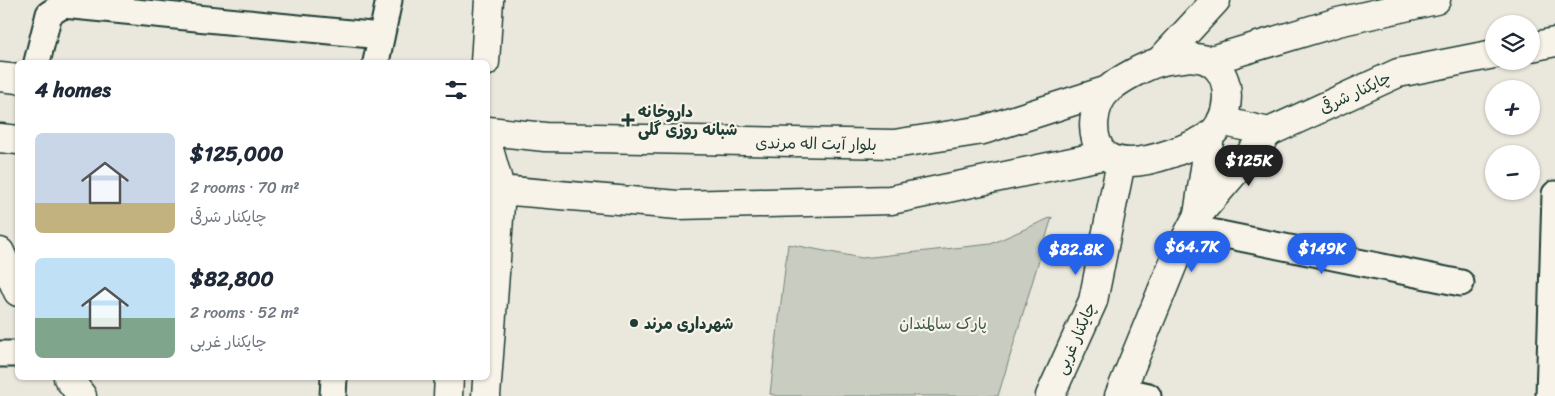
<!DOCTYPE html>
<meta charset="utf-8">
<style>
:root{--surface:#fff;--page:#f2f2f3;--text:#1f2937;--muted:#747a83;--accent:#2563eb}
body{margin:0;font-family:Sriracha,"Playpen Sans Arabic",sans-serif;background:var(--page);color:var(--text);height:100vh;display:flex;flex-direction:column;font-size:19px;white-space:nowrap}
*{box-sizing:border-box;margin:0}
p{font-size:16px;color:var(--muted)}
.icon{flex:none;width:28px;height:28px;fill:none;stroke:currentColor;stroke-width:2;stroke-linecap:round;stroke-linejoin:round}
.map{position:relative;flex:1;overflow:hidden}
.side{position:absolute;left:15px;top:60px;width:475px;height:320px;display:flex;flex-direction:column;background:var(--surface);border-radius:8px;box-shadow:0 1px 4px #0004}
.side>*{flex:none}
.fabs{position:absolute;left:1485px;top:15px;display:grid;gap:10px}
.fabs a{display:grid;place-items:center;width:55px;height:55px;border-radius:50%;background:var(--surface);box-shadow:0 1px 4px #0004;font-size:25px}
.price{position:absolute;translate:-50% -42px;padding:0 11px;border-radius:18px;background:var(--accent);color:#fff;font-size:16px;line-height:32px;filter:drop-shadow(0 1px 2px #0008)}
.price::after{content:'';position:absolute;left:50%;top:30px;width:15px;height:11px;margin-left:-8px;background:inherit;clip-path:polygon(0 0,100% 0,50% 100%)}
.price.selected{background:#222;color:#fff}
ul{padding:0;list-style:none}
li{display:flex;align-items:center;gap:15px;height:125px;padding:0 20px}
li span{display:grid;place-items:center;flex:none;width:140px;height:100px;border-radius:8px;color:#555}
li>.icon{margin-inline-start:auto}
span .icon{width:60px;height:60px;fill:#fffc;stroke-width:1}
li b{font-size:21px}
h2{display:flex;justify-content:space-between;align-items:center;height:60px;padding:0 20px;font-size:21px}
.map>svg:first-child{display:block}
.green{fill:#c8ccc1;stroke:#74847a}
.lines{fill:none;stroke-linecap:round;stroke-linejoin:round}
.minor-casing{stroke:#1f3d34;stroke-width:29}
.tertiary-casing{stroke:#1f3d34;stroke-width:31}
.primary-casing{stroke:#1f3d34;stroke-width:31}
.minor{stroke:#f7f3e8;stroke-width:25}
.tertiary{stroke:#f7f3e8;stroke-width:28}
.primary{stroke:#f7f3e8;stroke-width:28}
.poi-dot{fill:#1f3d34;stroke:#f7f3e8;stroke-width:2}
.labels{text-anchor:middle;stroke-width:4.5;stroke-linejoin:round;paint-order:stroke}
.street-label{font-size:16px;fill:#1f3d34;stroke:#f7f3e8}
.poi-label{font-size:16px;font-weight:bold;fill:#1f3d34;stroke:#f7f3e8;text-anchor:start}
.park-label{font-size:16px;fill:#415a50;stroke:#f7f3e8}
</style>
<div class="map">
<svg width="1555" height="396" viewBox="0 0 1555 396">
<rect width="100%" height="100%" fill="#eae8dd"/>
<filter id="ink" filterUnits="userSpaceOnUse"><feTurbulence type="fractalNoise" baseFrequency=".02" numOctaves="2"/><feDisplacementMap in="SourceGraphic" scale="10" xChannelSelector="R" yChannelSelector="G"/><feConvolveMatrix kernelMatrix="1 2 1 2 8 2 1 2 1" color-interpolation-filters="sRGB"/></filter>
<g filter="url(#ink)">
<!-- green -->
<path class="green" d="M1052 217 998 396H778L770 394 788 244 862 258 991 244Z"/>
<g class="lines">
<defs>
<path id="minor" d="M37 62 49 14 63 5 381 36
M376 62 389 0
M1191 228 1461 283
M0 354H18
M1121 390 1148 396
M333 396 334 378
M1549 396 1555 194"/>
<path id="tertiary" d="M1159 62 1216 0
M1198 215 1269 132
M0 252 18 292
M68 378 82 396
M1050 396 1093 301 1121 162
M1119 396 1175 259 1198 215 1210 135"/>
<path id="primary" d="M1531 47 1555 42
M1189 57C1195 58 1203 58 1208 61 1235 74 1231 121 1209 136 1190 148 1152 162 1130 162 1122 162 1111 160 1105 155 1088 138 1092 104 1109 89 1120 79 1145 66 1159 62 1169 59 1180 59 1189 57Z
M1208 61 1338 22 1436 0
M485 62 489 0
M0 77 18 79
M1221 121 1269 132 1398 73 1494 54
M488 131 545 137 894 144 983 130 1108 90
M0 138 18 140
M488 189 678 205 891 200 1105 155
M448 396 449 378
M486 396 501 191 488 146"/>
</defs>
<!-- minor casing -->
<use href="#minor" class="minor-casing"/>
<!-- tertiary casing -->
<use href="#tertiary" class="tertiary-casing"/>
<!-- primary casing -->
<use href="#primary" class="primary-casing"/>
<!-- minor -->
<use href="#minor" class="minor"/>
<!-- tertiary -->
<use href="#tertiary" class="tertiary"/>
<!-- primary -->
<use href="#primary" class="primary"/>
</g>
</g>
<!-- markers -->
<g class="poi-dot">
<path d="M625.5 112.5h5v5h5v5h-5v5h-5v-5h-5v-5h5z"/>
<circle cx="634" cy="323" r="5"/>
</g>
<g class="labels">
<!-- street labels -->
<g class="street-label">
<text transform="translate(1355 92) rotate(-25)" y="6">چایکنار شرقی</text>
<text transform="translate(816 143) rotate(1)" y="6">بلوار آیت اله مرندی</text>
<text transform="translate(1075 338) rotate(-66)" y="6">چایکنار غربی</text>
</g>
<!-- poi labels -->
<g class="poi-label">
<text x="638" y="117">داروخانه<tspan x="638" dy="18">شبانه روزی گلی</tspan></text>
<text x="644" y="329">شهرداری مرند</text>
</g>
<!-- park labels -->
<g class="park-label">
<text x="943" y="329">پارک سالمندان</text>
</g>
</g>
</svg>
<div class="fabs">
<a><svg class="icon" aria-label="layers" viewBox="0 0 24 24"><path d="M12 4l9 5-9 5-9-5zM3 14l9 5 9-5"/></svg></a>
<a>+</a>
<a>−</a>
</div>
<b class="price selected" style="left:1249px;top:187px">$125K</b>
<b class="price" style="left:1192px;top:273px">$64.7K</b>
<b class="price" style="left:1322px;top:275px">$149K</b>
<b class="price" style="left:1076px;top:276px">$82.8K</b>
<section class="side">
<h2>4 homes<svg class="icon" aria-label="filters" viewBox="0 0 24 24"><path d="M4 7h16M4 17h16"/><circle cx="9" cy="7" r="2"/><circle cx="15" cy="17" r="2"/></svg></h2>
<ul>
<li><span style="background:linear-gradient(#c9d6e8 70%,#c2b280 0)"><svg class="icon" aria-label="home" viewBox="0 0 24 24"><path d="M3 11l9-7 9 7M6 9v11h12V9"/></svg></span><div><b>$125,000</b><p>2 rooms · 70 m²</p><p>چایکنار شرقی</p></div></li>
<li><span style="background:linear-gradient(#bfe0f5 60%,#7fa58c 0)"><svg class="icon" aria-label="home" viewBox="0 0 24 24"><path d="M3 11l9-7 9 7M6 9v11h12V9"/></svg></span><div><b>$82,800</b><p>2 rooms · 52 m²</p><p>چایکنار غربی</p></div></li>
</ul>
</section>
</div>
